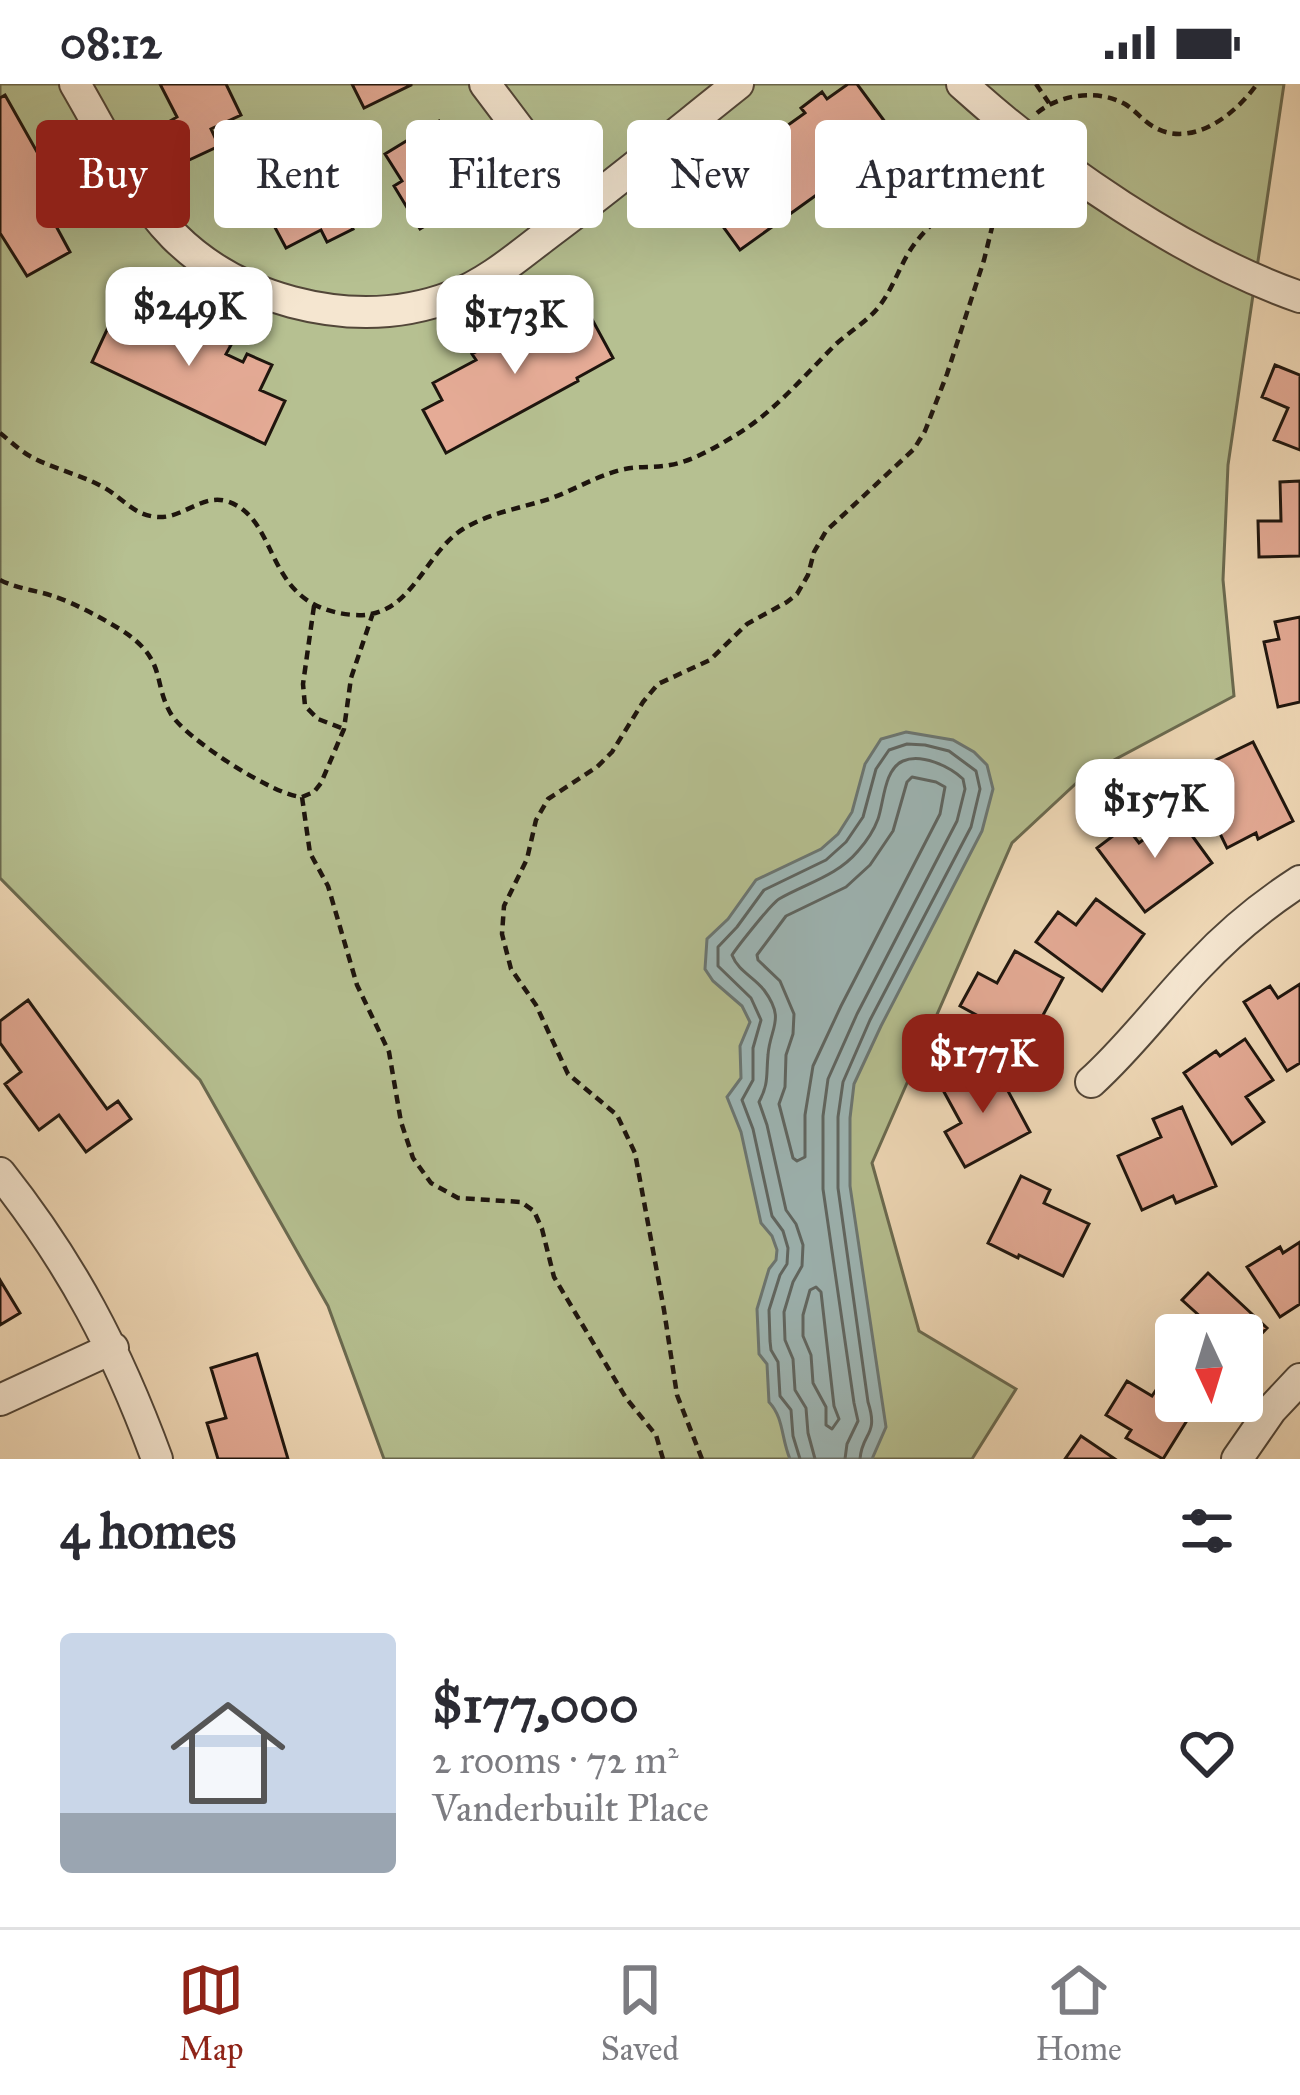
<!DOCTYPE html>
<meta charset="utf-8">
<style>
:root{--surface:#fff;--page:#f2f2f3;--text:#2b2b33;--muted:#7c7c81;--line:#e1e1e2;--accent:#8f2418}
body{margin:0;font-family:"IM FELL Great Primer",serif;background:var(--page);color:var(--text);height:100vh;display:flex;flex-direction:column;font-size:45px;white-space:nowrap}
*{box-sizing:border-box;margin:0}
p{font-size:39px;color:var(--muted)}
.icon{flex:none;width:66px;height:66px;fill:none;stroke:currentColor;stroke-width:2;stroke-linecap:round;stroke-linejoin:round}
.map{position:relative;height:1375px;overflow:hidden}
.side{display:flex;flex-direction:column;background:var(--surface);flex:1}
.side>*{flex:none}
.hud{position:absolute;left:36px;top:36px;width:1230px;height:108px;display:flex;gap:24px}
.needle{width:78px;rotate:176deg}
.controls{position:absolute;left:1155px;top:1230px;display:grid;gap:24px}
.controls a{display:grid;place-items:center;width:108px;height:108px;border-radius:12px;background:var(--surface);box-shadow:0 12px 48px #0002;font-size:60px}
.price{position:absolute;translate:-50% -102px;padding:0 27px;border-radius:24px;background:#fff;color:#222;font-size:39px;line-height:78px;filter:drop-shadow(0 3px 6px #0008)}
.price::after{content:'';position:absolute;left:50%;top:72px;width:36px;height:27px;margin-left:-18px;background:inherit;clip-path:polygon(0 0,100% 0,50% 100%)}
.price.on{background:var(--accent);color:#fff}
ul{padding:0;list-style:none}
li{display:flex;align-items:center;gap:36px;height:300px;padding:0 60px}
li span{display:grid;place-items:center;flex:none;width:336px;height:240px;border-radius:12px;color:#555}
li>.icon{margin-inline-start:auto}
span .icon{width:144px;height:144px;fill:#fffc;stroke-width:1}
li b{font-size:51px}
h2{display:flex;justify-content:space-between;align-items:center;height:144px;padding:0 60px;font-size:51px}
.tag{padding:0 42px;border-radius:12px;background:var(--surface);box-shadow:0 12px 48px #0002;font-size:42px;line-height:108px}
.tag.on{background:var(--accent);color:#fff}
.status{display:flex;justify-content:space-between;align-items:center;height:84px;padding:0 60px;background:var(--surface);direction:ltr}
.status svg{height:33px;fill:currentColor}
.dock{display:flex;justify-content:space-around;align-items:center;height:168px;border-top:3px solid var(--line);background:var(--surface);font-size:33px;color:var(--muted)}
.dock a{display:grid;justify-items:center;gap:6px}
.dock .on{color:var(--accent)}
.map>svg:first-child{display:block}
.green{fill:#b6c091;stroke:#6a6a50;stroke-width:3}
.water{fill:#9eb8b8;stroke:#6b7774;stroke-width:3}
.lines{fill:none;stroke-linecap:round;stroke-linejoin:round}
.shore{stroke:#5e6663;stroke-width:3}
.building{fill:#e5ab96;stroke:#1e150e;stroke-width:3}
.minor-casing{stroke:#524638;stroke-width:34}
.path{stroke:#1e150e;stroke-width:4.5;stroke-dasharray:9 6;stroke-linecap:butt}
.minor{stroke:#f5e6d0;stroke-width:30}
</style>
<div class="status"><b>08:12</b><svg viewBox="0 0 49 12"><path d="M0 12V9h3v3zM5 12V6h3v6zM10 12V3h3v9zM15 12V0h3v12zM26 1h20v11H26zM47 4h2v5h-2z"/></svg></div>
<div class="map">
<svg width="1300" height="1375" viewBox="0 0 1300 1375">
<rect width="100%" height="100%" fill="#f0d9b7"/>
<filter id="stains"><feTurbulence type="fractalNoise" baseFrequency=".00167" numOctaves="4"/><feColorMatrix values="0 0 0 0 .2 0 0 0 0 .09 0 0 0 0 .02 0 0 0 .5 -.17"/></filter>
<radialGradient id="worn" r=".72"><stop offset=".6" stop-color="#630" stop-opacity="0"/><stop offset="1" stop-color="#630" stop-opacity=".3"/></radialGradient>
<!-- green -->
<path class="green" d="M0 0H1284L1228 381 1223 496 1234 612 1084 692 1012 759 872 1079 919 1247 1016 1305 972 1375H384L328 1222 200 996 0 794Z"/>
<!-- water -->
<path class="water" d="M906 648 953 656 974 668 987 681 993 705 982 747 881 942 854 1000 850 1034V1102L886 1343 872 1375H790C781 1354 784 1334 769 1318L767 1280 759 1270 757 1225 769 1185 776 1176 777 1166 772 1152 761 1139 741 1048 727 1013 741 994 740 962 750 938 742 922 713 897 705 885 707 855 728 835 756 796 821 765 838 750 852 728 865 680 881 655Z"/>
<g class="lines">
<!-- shore -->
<path class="shore" d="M912 693 936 698 945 703 940 730 841 922 813 982 805 1031V1073L797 1077 793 1074 779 1020 785 1003 786 971 793 950 794 930 780 897 758 876 757 871 786 832 846 803 870 781 893 747 907 698Z
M816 1203 821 1208 834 1322 839 1335 832 1345 826 1341V1323L813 1299 811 1271 803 1252V1231L810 1206Z
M800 1375 793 1352 791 1326 780 1312 778 1278 771 1266 770 1257 769 1226 780 1191 787 1180 788 1164 783 1147 772 1132 753 1045 742 1016 753 996V964L761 936 751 914 718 882V863L737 843 764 806 826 776 846 758 863 733 876 685 889 666 907 660 925 661 949 667 976 687 980 705 971 743 870 936 843 998 838 1033V1104L868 1318C879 1352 862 1348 860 1375
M815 1375 808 1349 806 1324 795 1306 793 1275 785 1256 784 1228 793 1198 802 1182 803 1161 796 1140 786 1126 767 1041 759 1018C769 999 766 992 768 971 770 943 786 936 764 906 754 893 738 887 732 871 738 862 771 820 779 815 807 799 837 792 858 767 866 758 874 746 878 735 884 718 884 685 903 677 921 669 949 682 963 695L965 705 957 737 857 930 828 995 823 1032V1105L854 1319 858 1337 847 1360 845 1375"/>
</g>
<!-- building -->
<path class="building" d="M160 0H226L241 31 211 45 219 62 189 76 170 37 177 33Z
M352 0H411V1L364 24Z
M848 0H857L891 46 841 82 847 89 740 166 703 115 721 101 715 93 805 29 801 24 822 8 827 15Z
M5 11 59 107 64 104 78 129 56 142 70 168 27 192 0 149V14Z
M439 37 451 56 444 60 458 82 472 74 489 103 420 145 394 102 402 97 385 70Z
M312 64 353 145 327 158 321 146 286 164 264 123 280 115 266 88Z
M124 209 175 232 169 245 188 254 193 244 231 261 226 270 243 278 247 270 272 281 260 306 285 317 265 360 92 278Z
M548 224 558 242 587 226 613 274 577 294 578 297 446 369 423 326 442 316 433 299 476 276 472 270 510 249 516 259 533 250 525 236Z
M1275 281 1300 291V366L1274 356 1288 324 1262 313Z
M1300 397V472L1259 473 1258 437H1281L1280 398Z
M1300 533V618L1278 623 1264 558 1279 555 1275 538Z
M1253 658 1293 737 1258 755 1256 749 1227 764 1205 719 1232 706 1216 676Z
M1177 731 1212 779 1145 828 1097 764 1126 742 1139 759Z
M1096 815 1144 850 1102 907 1036 858 1058 828 1076 841Z
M1015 867 1063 894 1028 959 960 922 978 889 997 899Z
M1300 900V979L1287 987 1244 918 1270 902 1278 914Z
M28 916 107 1025 118 1017 131 1035 86 1068 59 1031 39 1046 5 1000 21 988 0 959V937Z
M1245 955 1273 996 1246 1013 1264 1038 1232 1060 1184 989 1216 967 1220 972Z
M993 979 1030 1048 965 1083 945 1048 961 1039 943 1006Z
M1182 1023 1216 1102 1176 1119 1173 1112 1142 1126 1118 1072 1161 1053 1153 1035Z
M1021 1092 1050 1106 1044 1119 1089 1140 1063 1192 1019 1171 1018 1174 988 1159Z
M1300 1158V1220L1280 1233 1247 1183 1280 1163 1283 1169Z
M1208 1189 1267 1244 1242 1270V1251H1188L1203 1235 1182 1216Z
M0 1196 20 1229 0 1241Z
M257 1270 288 1375H218L207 1339 226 1334 211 1284Z
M1127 1297 1152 1312 1160 1300 1176 1310V1317H1188L1196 1322 1163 1375 1126 1354 1131 1346 1106 1331Z
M1081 1352 1115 1375H1065Z"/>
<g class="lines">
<defs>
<path id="minor" d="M75 0C105 51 132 109 174 152 207 185 247 206 292 218 345 232 401 232 453 212 487 199 516 174 545 152 611 103 674 51 738 0
M485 0 580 126
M962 0C1052 82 1185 173 1300 213
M1091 998C1131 962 1162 919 1199 881 1229 849 1263 821 1300 797
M0 1089C72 1180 117 1266 157 1375
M0 1316 113 1264
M1237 1375 1271 1326 1300 1295"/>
</defs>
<!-- minor casing -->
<use href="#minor" class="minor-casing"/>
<!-- path -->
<path class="path" d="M1036 0 1049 19
M1037 29C1060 10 1098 5 1125 20 1135 26 1143 37 1154 43 1192 65 1236 30 1257 0
M0 349C9 356 18 365 28 371 52 385 80 390 103 403 123 414 133 431 157 433 182 435 202 410 226 417 283 434 260 524 354 531 412 535 423 470 463 445 489 429 521 424 549 415 575 406 597 391 625 385 640 382 655 384 670 381 693 377 716 363 736 351 774 328 804 292 836 260 849 248 866 238 877 225 893 206 899 182 913 162 937 129 976 104 1008 77
M0 496C18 505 35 506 53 512 71 517 122 544 135 556 165 582 154 601 171 630 185 654 274 712 302 713L310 769 328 802 357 901 389 968 401 1038 413 1074 431 1099 458 1114 521 1118 534 1127 542 1145 554 1193 626 1314 656 1351 663 1375
M314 522 303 600 305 622 318 635 344 645
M302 713 314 708 321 699 344 645 351 594 373 529
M702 1375 677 1311 664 1226 635 1069 617 1031 568 990 536 921 511 885 502 850 504 822 527 775 536 736 548 715 597 683 612 668 643 618 658 600 710 576 747 540 787 518 797 510 808 491 814 468 826 447 914 365 925 347 947 290 984 176 1009 74"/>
<!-- minor -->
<use href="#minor" class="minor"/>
</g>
<rect width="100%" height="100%" filter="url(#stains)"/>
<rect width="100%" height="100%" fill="url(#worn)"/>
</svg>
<div class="controls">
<a><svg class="needle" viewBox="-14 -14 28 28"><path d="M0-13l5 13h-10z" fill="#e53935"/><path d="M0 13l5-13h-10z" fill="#7c7c81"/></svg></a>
</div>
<b class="price" style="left:189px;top:285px">$249K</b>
<b class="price" style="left:515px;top:293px">$173K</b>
<b class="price" style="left:1155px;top:777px">$157K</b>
<b class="price on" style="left:983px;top:1032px">$177K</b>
<div class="hud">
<a class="tag on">Buy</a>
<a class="tag">Rent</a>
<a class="tag">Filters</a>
<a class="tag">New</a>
<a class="tag">Apartment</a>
</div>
</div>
<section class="side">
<h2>4 homes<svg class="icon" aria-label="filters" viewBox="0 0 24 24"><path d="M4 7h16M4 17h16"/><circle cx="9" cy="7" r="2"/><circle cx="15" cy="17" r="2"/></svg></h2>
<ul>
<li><span style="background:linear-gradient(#c9d6e8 75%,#9aa5b1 0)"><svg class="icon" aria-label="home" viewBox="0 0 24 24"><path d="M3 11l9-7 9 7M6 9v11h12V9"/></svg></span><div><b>$177,000</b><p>2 rooms · 72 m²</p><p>Vanderbuilt Place</p></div><svg class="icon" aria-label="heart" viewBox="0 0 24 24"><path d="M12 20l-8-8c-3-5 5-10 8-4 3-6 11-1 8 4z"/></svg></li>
</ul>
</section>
<nav class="dock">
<a class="on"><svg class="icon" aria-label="map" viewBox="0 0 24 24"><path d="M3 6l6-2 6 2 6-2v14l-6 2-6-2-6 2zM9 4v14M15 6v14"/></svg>Map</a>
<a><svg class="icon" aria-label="saved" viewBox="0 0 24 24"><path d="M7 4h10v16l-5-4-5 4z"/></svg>Saved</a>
<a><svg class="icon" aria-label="home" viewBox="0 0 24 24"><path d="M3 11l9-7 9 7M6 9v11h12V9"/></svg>Home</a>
</nav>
